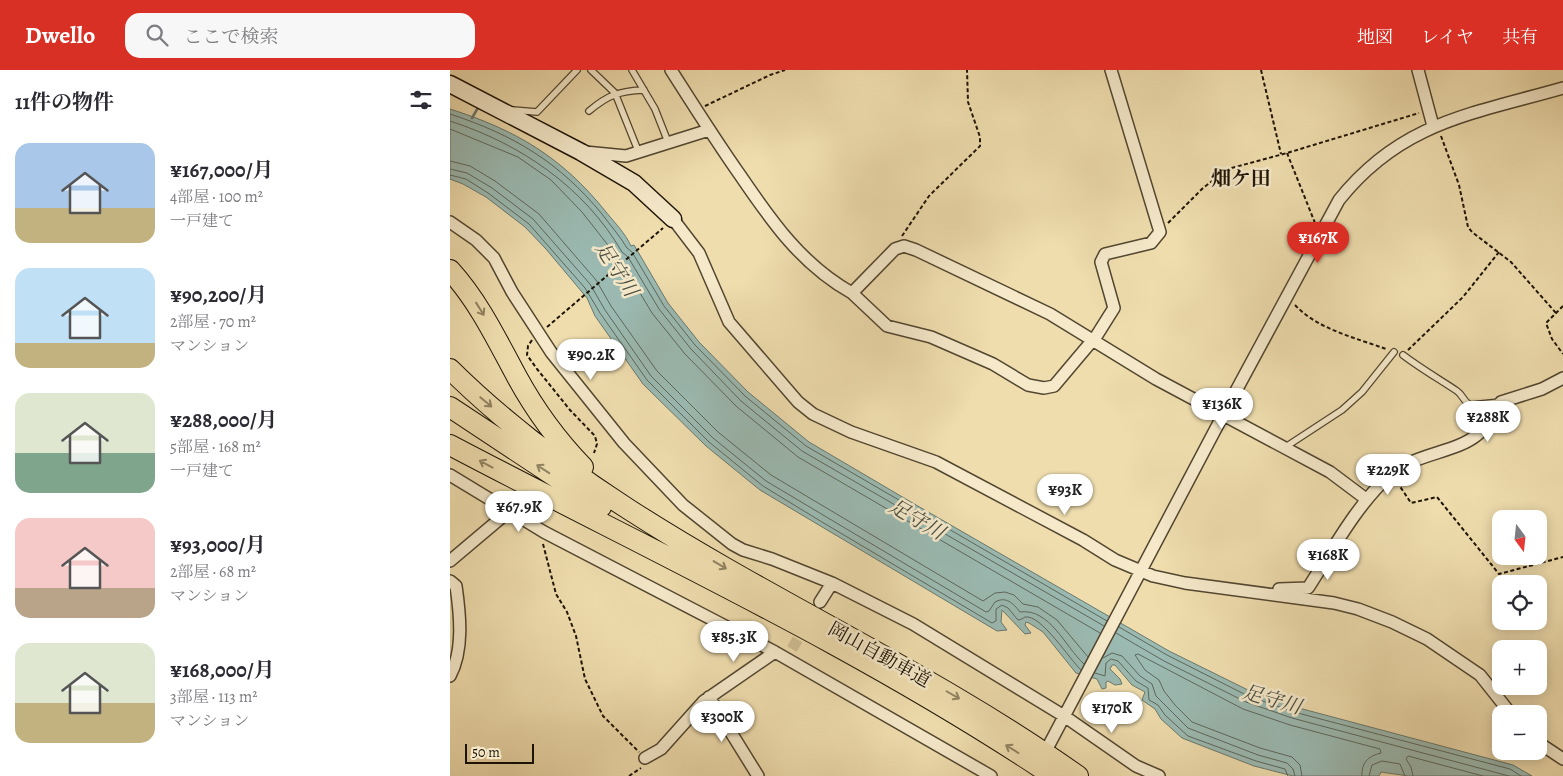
<!DOCTYPE html>
<html lang="ja">
<meta charset="utf-8">
<style>
:root{--surface:#fff;--page:#f7f7f7;--text:#2b2b33;--muted:#7c7c81;--accent:#d93025}
body{margin:0;font-family:Alegreya,"Noto Serif JP",serif;background:var(--page);color:var(--text);height:100vh;display:flex;flex-direction:column;font-size:19px;white-space:nowrap}
*{box-sizing:border-box;margin:0}
p{font-size:16px;color:var(--muted)}
.icon{flex:none;width:28px;height:28px;fill:none;stroke:currentColor;stroke-width:2;stroke-linecap:round;stroke-linejoin:round}
.map{position:relative;flex:1;overflow:hidden}
.drawer{display:flex;flex-direction:column;background:var(--surface);width:450px}
.drawer>*{flex:none}
.needle{width:32px;rotate:165deg}
.fabs{position:absolute;left:1042px;top:440px;display:grid;gap:10px}
.fabs a{display:grid;place-items:center;width:55px;height:55px;border-radius:10px;background:var(--surface);box-shadow:0 2px 12px #0003;font-size:25px}
.scale{position:absolute;left:15px;bottom:12px;width:69px;box-sizing:border-box;padding-left:5px;border:2px solid #1e1406;border-top:0;font-size:14px;line-height:18px;white-space:nowrap;color:#1e1406;-webkit-text-stroke:4px #f5e9ca;paint-order:stroke}
.price{position:absolute;translate:-50% -42px;padding:0 11px;border-radius:18px;background:#fff;color:#222;font-size:16px;line-height:32px;filter:drop-shadow(0 1px 2px #0008)}
.price::after{content:'';position:absolute;left:50%;top:30px;width:15px;height:11px;margin-left:-8px;background:inherit;clip-path:polygon(0 0,100% 0,50% 100%)}
.price.current{background:var(--accent);color:#fff}
ul{padding:0;list-style:none}
li{display:flex;align-items:center;gap:15px;height:125px;padding:0 15px}
li span{display:grid;place-items:center;flex:none;width:140px;height:100px;border-radius:15px;color:#555}
li>.icon{margin-inline-start:auto}
span .icon{width:60px;height:60px;fill:#fffc;stroke-width:1}
li b{font-size:21px}
h2{display:flex;justify-content:space-between;align-items:center;height:60px;padding:0 15px;font-size:21px}
header{display:flex;align-items:center;gap:30px;box-sizing:border-box;height:70px;padding:0 25px;background:var(--accent);color:#fff}
header strong{font-size:24px}
nav{display:flex;gap:28px;margin-inline-start:auto;font-size:18px}
.search{width:350px;height:45px;background:var(--page);display:flex;align-items:center;gap:12px;box-sizing:border-box;padding:0 18px;border-radius:15px;color:var(--muted);font-size:19px}
main{display:flex;flex:1;min-height:0}
.map>svg:first-child{display:block}
.water{fill:#9bbab2;stroke:#69786d}
.lines{fill:none;stroke-linecap:round;stroke-linejoin:round}
.shore{stroke:#5c675c;stroke-width:1}
.stream{stroke:#69786d;stroke-width:2.5}
.street-tunnel{stroke:#d0bf95;stroke-width:11;stroke-dasharray:11 5.5;stroke-linecap:butt}
.lane-casing{stroke:#524630;stroke-width:8}
.street-casing{stroke:#524630;stroke-width:14}
.secondary-casing{stroke:#1e1406;stroke-width:19}
.highway-casing{stroke:#1e1406;stroke-width:22}
.path{stroke:#1e1406;stroke-width:2;stroke-dasharray:4 2.5;stroke-linecap:butt}
.lane{stroke:#f5e9ca;stroke-width:5.5}
.street{stroke:#f5e9ca;stroke-width:11}
.secondary{stroke:#f5e9ca;stroke-width:16}
.highway{stroke:#efddae;stroke-width:20}
.oneway{stroke:#918362}
.labels{text-anchor:middle;stroke-width:5;stroke-linejoin:round;paint-order:stroke}
.street-label{font-size:19px;fill:#1e1406;stroke:#f5e9ca}
.neighbourhood-label{font-size:20px;font-weight:bold;fill:#1e1406;stroke:#f5e9ca}
.water-label{font-size:20px;font-style:italic;fill:#4a4e42;stroke:#f5e9ca}
</style>
<header>
<strong>Dwello</strong>
<div class="search"><svg class="icon" aria-label="search" viewBox="0 0 24 24"><circle cx="10" cy="10" r="6"/><path d="M15 15l6 6"/></svg>ここで検索</div>
<nav><a>地図</a><a>レイヤ</a><a>共有</a></nav>
</header>
<main>
<section class="drawer">
<h2>11件の物件<svg class="icon" aria-label="filters" viewBox="0 0 24 24"><path d="M4 7h16M4 17h16"/><circle cx="9" cy="7" r="2"/><circle cx="15" cy="17" r="2"/></svg></h2>
<ul>
<li><span style="background:linear-gradient(#a9c7e8 65%,#c2b280 0)"><svg class="icon" aria-label="home" viewBox="0 0 24 24"><path d="M3 11l9-7 9 7M6 9v11h12V9"/></svg></span><div><b>¥167,000/月</b><p>4部屋 · 100 m²</p><p>一戸建て</p></div></li>
<li><span style="background:linear-gradient(#bfe0f5 75%,#c2b280 0)"><svg class="icon" aria-label="home" viewBox="0 0 24 24"><path d="M3 11l9-7 9 7M6 9v11h12V9"/></svg></span><div><b>¥90,200/月</b><p>2部屋 · 70 m²</p><p>マンション</p></div></li>
<li><span style="background:linear-gradient(#dfe7d0 60%,#7fa58c 0)"><svg class="icon" aria-label="home" viewBox="0 0 24 24"><path d="M3 11l9-7 9 7M6 9v11h12V9"/></svg></span><div><b>¥288,000/月</b><p>5部屋 · 168 m²</p><p>一戸建て</p></div></li>
<li><span style="background:linear-gradient(#f6c9c9 70%,#b9a48a 0)"><svg class="icon" aria-label="home" viewBox="0 0 24 24"><path d="M3 11l9-7 9 7M6 9v11h12V9"/></svg></span><div><b>¥93,000/月</b><p>2部屋 · 68 m²</p><p>マンション</p></div></li>
<li><span style="background:linear-gradient(#dfe7d0 60%,#c2b280 0)"><svg class="icon" aria-label="home" viewBox="0 0 24 24"><path d="M3 11l9-7 9 7M6 9v11h12V9"/></svg></span><div><b>¥168,000/月</b><p>3部屋 · 113 m²</p><p>マンション</p></div></li>
</ul>
</section>
<div class="map">
<svg width="1113" height="706" viewBox="0 0 1113 706">
<rect width="100%" height="100%" fill="#efddae"/>
<filter id="stains"><feTurbulence type="fractalNoise" baseFrequency=".004" numOctaves="4"/><feColorMatrix values="0 0 0 0 .2 0 0 0 0 .09 0 0 0 0 .02 0 0 0 .5 -.17"/></filter>
<radialGradient id="worn" r=".72"><stop offset=".6" stop-color="#630" stop-opacity="0"/><stop offset="1" stop-color="#630" stop-opacity=".3"/></radialGradient>
<!-- water -->
<path class="water" d="M0 39C66 60 112 87 156 142 165 153 175 163 181 176L184 175 218 233 249 272 298 322 359 372 466 435 719 581 800 621 845 637 1063 695 1082 706H958L931 702 929 706H843L804 696 732 668 711 649 705 639 692 630 695 622 682 615 665 595H662L660 599 670 609 672 614 665 615 658 611 656 612V618L652 619 647 609 626 603 593 562 579 553 576 552 575 555 581 563 575 564 552 540 551 552 557 560 547 561 310 420 256 376 193 314 145 246 137 228 96 179 75 157 36 127 13 114 0 109Z"/>
<g class="lines">
<!-- shore -->
<path class="shore" d="M0 44C64 65 109 92 152 144 160 155 170 166 177 178L182 182 214 236 245 275 295 326 356 376 657 551
M0 51C71 74 134 117 172 182L178 187 209 239 241 279 291 331 352 381 654 556
M0 59 68 87 101 110 132 142 172 193 202 243 235 284 286 336 348 387 650 563
M0 91 20 96 45 111 89 144 146 210 161 236 207 301 268 362 321 405 533 531 545 523 555 522 564 525 573 534 588 537 607 550 638 587
M0 99 17 103 42 118 83 149 140 214 155 240 201 306 263 368 316 411 536 542 539 541 545 532C556 526 563 533 570 542 600 538 615 577 634 594
M0 105 16 109 38 123 79 154 135 218 150 243 197 310 259 372 292 399 313 416 372 452 542 553 546 551V539L552 535 558 538 568 550C571 550 573 548 575 547 591 544 620 590 631 600
M669 557 717 585 798 626 844 642 1060 699 1071 706
M666 563 714 591 796 632 842 648 1059 706
M653 588 662 583 672 586 690 606 702 614 706 626 738 658 808 685 837 693 843 699 845 706
M645 603 655 606 656 593 661 589 668 591 686 611 698 618 699 630 708 635 715 645 738 666 806 691 835 699 838 706
M852 706 850 695 842 687 810 678 742 652 725 635 714 621 709 610 695 600 685 585 688 584 793 639 840 655 930 679 931 683C918 686 911 693 912 706
M919 706 922 695 932 691 950 694 955 706
M963 706 961 697 956 689 958 686 1033 706"/>
<!-- stream -->
<path class="stream" d="M22 48 29 36"/>
<!-- street-tunnel -->
<path class="street-tunnel" d="M342 579 356 555"/>
<defs>
<path id="lane" d="M141 0 165 23 189 83
M182 0 205 39 218 72
M63 40 87 42 127 0
M139 41C158 25 169 21 194 20
M953 285C970 298 989 309 1007 321 1013 325 1014 333 1021 335L1050 332
M835 379 837 376 892 340 912 322 944 282"/>
<path id="street" d="M221 0C244 36 266 71 290 105 322 152 352 195 402 223L445 179 454 176 466 180 600 244 706 309 880 402 916 429
M968 0 983 56
M135 82 176 86 259 60
M223 149 249 183 279 252 348 332 363 344 401 362 486 392 633 470 665 490 703 506 735 513 884 533 908 539 942 552 977 569 1030 605 1061 644
M0 152 26 170 44 188 62 222 101 282 174 373 233 435 282 474 293 480 322 489 382 513 463 554 614 646 686 696 709 706
M402 223 437 256 481 267 543 294 578 315 594 318 604 316 647 265 664 238 651 192 655 184 701 173 710 162 661 0
M0 405 94 462 325 582 541 706
M0 491 58 442
M0 511 6 516C10 544 14 580 0 606
M829 519 858 518C882 481 907 434 940 405 966 383 1005 383 1027 365 1038 357 1044 343 1051 332L1092 319 1113 308
M370 532 382 513
M259 627 308 706
M1089 673 1113 689
M599 675 773 345 889 130C951 52 1022 44 1113 18
M195 688 211 679 254 631 325 582"/>
<path id="secondary" d="M0 14 131 82 184 113 223 149"/>
<path id="highway" d="M0 200C29 232 47 270 67 307 85 340 107 370 133 397
M0 299C180 477 425 561 628 706
M0 337 151 437
M0 375C203 482 412 578 603 706"/>
</defs>
<!-- lane casing -->
<use href="#lane" class="lane-casing"/>
<!-- street casing -->
<use href="#street" class="street-casing"/>
<!-- secondary casing -->
<use href="#secondary" class="secondary-casing"/>
<!-- highway casing -->
<use href="#highway" class="highway-casing"/>
<!-- path -->
<path class="path" d="M811 0 831 84
M255 36 320 5 335 0
M991 66 1009 115 1018 157 1022 162 1061 192 1106 243
M837 83 865 153
M718 153 753 118 778 99 837 83 969 43
M452 166 479 126 530 76V67L518 32 517 0
M845 235C867 259 906 268 936 279
M1113 236 1096 253 1102 269 1113 284
M97 257 213 158
M82 270 78 276 77 285 87 299 120 340 145 366 147 374 144 383
M958 280 1013 227 1049 182
M947 412 961 433 987 427 1049 504 1113 487
M93 474 106 524 117 542 126 566 135 609 153 646 189 682
M179 706 191 698"/>
<!-- lane -->
<use href="#lane" class="lane"/>
<!-- street -->
<use href="#street" class="street"/>
<!-- secondary -->
<use href="#secondary" class="secondary"/>
<!-- highway -->
<use href="#highway" class="highway"/>
</g>
<!-- one-way arrows -->
<defs><path id="oneway-shaft" d="M-6 0H5M1.5-3L5.5 0L1.5 3" fill="none" stroke-width="1.6" stroke-linecap="round" stroke-linejoin="round" transform="scale(1.25)"/></defs>
<g class="oneway">
<use href="#oneway-shaft" transform="translate(30 239) rotate(58)"/>
<use href="#oneway-shaft" transform="translate(36 332) rotate(40)"/>
<use href="#oneway-shaft" transform="translate(36 394) rotate(-152)"/>
<use href="#oneway-shaft" transform="translate(93 399) rotate(-147)"/>
<use href="#oneway-shaft" transform="translate(270 495) rotate(31)"/>
<use href="#oneway-shaft" transform="translate(503 625) rotate(30)"/>
<use href="#oneway-shaft" transform="translate(562 679) rotate(-148)"/>
</g>
<g class="labels">
<!-- street labels -->
<g class="street-label">
<text transform="translate(430 584) rotate(29)" y="7">岡山自動車道</text>
</g>
<!-- neighbourhood labels -->
<g class="neighbourhood-label">
<text x="791" y="115">畑ケ田</text>
</g>
<!-- water labels -->
<g class="water-label">
<text transform="translate(167 199) rotate(57)" y="7">足守川</text>
<text transform="translate(467 449) rotate(30)" y="7">足守川</text>
<text transform="translate(822 629) rotate(16)" y="7">足守川</text>
</g>
</g>
<rect width="100%" height="100%" filter="url(#stains)"/>
<rect width="100%" height="100%" fill="url(#worn)"/>
</svg>
<div class="fabs">
<a><svg class="needle" viewBox="-14 -14 28 28"><path d="M0-13l5 13h-10z" fill="#e53935"/><path d="M0 13l5-13h-10z" fill="#7c7c81"/></svg></a>
<a><svg class="icon" aria-label="locate" viewBox="0 0 24 24"><circle cx="12" cy="12" r="6"/><path d="M12 2v4M12 18v4M2 12h4M18 12h4"/></svg></a>
<a>+</a>
<a>−</a>
</div>
<div class="scale">50 m</div>
<b class="price current" style="left:868px;top:194px">¥167K</b>
<b class="price" style="left:141px;top:311px">¥90.2K</b>
<b class="price" style="left:772px;top:360px">¥136K</b>
<b class="price" style="left:1038px;top:373px">¥288K</b>
<b class="price" style="left:938px;top:426px">¥229K</b>
<b class="price" style="left:615px;top:446px">¥93K</b>
<b class="price" style="left:69px;top:463px">¥67.9K</b>
<b class="price" style="left:878px;top:511px">¥168K</b>
<b class="price" style="left:284px;top:593px">¥85.3K</b>
<b class="price" style="left:662px;top:664px">¥170K</b>
<b class="price" style="left:272px;top:673px">¥300K</b>
</div>
</main>
